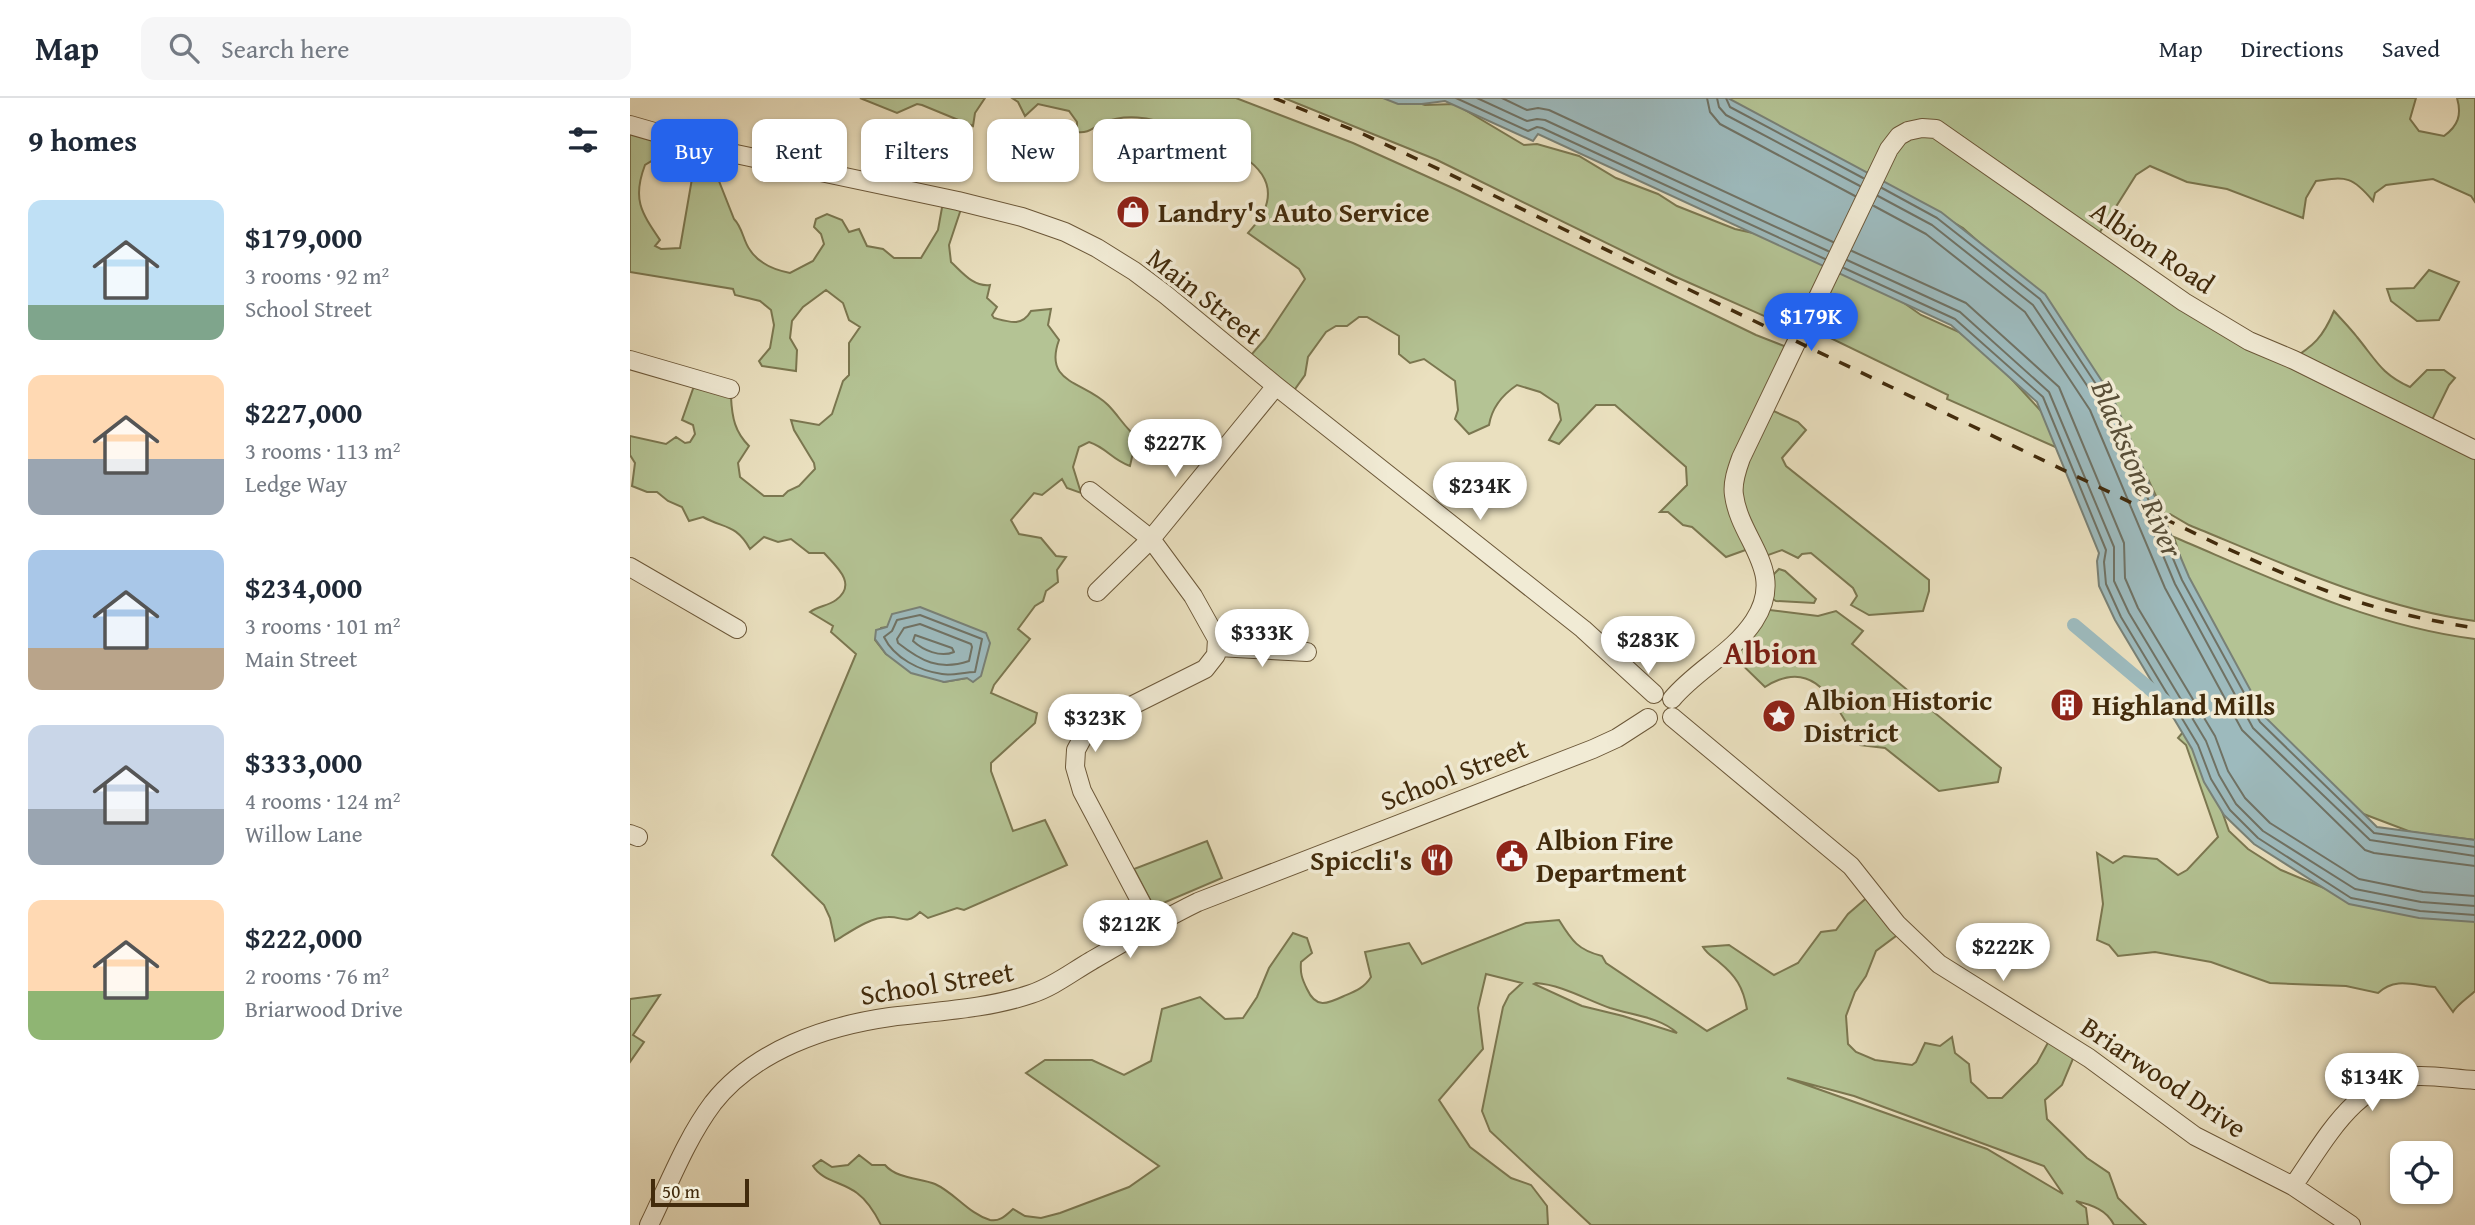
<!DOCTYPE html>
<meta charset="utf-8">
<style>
:root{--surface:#fff;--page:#f6f6f7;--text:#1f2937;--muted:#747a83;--line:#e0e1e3;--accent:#2563eb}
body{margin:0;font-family:"Gentium Book Plus",serif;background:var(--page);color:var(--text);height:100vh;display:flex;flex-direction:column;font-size:26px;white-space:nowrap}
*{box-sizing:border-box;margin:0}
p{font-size:23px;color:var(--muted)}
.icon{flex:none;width:38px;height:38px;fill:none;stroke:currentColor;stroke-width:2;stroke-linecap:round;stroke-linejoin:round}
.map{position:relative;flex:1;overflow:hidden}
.details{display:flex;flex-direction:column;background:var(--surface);width:630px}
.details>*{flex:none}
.guide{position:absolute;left:21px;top:21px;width:665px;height:63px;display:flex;gap:14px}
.tools{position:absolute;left:1760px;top:1043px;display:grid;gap:14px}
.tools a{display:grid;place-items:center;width:63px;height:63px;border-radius:14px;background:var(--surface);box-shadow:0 2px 5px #0004;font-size:35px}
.scale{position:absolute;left:21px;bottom:18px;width:98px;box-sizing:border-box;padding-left:7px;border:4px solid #422b0c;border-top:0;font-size:19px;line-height:24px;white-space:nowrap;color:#422b0c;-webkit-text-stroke:5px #f1ebd5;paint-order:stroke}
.price{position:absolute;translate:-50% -60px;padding:0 16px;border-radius:24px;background:#fff;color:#222;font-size:23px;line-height:46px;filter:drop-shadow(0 2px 4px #0008)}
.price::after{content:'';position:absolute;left:50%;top:42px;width:21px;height:16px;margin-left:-10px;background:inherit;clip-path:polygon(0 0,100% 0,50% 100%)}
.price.current{background:var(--accent);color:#fff}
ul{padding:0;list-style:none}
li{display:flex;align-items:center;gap:21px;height:175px;padding:0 28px}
li span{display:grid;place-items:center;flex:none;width:196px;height:140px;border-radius:14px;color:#555}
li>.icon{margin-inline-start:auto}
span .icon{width:84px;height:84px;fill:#fffc;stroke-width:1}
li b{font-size:30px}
h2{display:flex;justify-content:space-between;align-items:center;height:84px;padding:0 28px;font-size:30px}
.chip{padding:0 24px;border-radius:14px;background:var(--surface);box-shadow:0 2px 5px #0004;font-size:24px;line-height:63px}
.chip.current{background:var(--accent);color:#fff}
header{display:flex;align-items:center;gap:42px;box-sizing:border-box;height:98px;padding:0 35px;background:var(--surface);border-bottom:2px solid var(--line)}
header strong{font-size:33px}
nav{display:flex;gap:38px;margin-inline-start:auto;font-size:24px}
.search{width:490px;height:63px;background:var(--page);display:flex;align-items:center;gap:18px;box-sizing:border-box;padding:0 24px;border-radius:14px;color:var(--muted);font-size:26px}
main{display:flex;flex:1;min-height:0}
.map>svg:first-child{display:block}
.green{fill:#b4c394;stroke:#7b7750;stroke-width:2;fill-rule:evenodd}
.water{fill:#9dbabd;stroke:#798176;stroke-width:2}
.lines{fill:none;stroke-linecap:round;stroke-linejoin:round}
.shore{stroke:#707264;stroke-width:2}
.canal{stroke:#9dbabd;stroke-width:14}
.minor-casing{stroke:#6c5839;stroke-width:20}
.minor{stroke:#f1ebd5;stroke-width:18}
.rail{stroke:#422b0c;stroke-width:3.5;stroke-dasharray:12 12;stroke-linecap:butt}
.labels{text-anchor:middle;stroke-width:7;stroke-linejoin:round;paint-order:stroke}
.poi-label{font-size:28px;font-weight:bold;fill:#422b0c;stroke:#f1ebd5;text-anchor:start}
.street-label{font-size:28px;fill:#422b0c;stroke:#f1ebd5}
.water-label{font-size:30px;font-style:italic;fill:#594f38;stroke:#f1ebd5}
.quarter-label{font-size:32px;font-weight:bold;fill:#7a1f14;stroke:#f1ebd5}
</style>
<header>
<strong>Map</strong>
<div class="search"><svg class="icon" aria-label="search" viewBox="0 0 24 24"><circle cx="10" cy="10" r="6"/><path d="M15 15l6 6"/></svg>Search here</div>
<nav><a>Map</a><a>Directions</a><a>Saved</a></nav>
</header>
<main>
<section class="details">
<h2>9 homes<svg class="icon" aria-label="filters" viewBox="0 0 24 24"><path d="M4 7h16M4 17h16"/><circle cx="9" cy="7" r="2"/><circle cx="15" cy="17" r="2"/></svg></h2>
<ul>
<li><span style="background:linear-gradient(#bfe0f5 75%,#7fa58c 0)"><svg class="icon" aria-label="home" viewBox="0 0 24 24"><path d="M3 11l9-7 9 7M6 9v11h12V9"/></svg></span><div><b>$179,000</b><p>3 rooms · 92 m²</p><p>School Street</p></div></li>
<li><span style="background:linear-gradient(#ffd9b3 60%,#9aa5b1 0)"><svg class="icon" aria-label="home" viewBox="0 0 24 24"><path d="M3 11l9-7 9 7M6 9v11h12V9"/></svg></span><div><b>$227,000</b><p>3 rooms · 113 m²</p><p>Ledge Way</p></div></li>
<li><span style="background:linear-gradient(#a9c7e8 70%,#b9a48a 0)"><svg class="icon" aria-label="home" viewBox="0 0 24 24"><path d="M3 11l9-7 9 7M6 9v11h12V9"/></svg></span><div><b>$234,000</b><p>3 rooms · 101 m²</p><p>Main Street</p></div></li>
<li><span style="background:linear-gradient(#c9d6e8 60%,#9aa5b1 0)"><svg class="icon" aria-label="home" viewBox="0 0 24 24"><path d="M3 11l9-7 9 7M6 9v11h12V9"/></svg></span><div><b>$333,000</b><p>4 rooms · 124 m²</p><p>Willow Lane</p></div></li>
<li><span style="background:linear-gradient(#ffd9b3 65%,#8fb573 0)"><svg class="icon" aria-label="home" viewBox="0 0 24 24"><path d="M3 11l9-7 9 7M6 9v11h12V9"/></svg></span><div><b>$222,000</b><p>2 rooms · 76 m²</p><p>Briarwood Drive</p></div></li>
</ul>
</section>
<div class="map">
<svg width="1845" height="1127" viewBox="0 0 1845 1127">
<rect width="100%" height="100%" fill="#eae0bf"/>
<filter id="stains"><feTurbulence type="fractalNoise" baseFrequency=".00286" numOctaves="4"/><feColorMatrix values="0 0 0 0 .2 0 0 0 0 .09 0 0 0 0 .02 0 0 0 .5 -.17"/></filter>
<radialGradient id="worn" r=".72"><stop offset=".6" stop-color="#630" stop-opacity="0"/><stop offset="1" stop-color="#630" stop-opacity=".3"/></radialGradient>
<!-- green -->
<path class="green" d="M230 0H355L345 15 343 28 292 7 287 6 267 15Z
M382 0H606L723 45 827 92 1126 237 1162 251 1139 311 1168 324 1176 332 1152 360 1156 368 1299 482V493L1293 513 1239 517 1221 507 1227 498 1223 490 1181 455 1172 456 1168 460 1152 452 1127 461 1121 450 1096 459 1062 429 1053 427 1038 414H1030L1057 387 1056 369 985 307H966L929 346 919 342 931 322 928 306 910 294 887 287C872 297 862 309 859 327L839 336 825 321 828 312 825 283 794 261 780 265 769 256V238L737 219H729L717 228H706L696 234 678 259 675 277 660 298 615 264 635 241 675 181 669 171 618 135C623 129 631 121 634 113 657 61 574 40 540 29 522 18 493 16 473 25 464 29 458 36 447 34V24L439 13 408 6 395 18 388 4Z
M654 0H773L795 7 825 6 894 47 907 46 949 58 986 80 1028 96 1047 108 1105 131 1132 137 1257 193 1291 217 1329 234 1364 262 1421 324 1439 355 1317 301 1318 297 1180 230 1172 232 1159 229 1044 178 807 62Z
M1078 0H1786L1780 21 1789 33 1814 38C1828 28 1832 17 1827 0H1845V104L1841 98 1803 81 1756 87 1745 95 1743 103C1723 79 1717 78 1686 83L1676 100 1673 120 1597 91 1557 84 1520 68 1506 77 1465 142 1659 263C1684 248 1693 239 1704 213 1712 222 1720 230 1727 239 1746 262 1751 276 1780 289L1797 272H1814L1825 280 1819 287 1798 330 1845 353V523C1748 510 1649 464 1559 427L1540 416 1535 417 1493 328 1415 203 1333 130 1280 99Z
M0 27 46 40 43 50 15 67C2 101 11 114 30 142L25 148 31 151 50 150 68 46 87 52V78L104 121C113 130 113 143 120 152 129 166 145 172 160 175L183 163 194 146 191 136 184 129 186 121 197 116 212 122 219 134 229 131 237 148 253 151 264 160H291L308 132 313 104 332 108 319 147 321 164C332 174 343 189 360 187L357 200 367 209 362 217 364 220C379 224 392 229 401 213L421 211 418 227 429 242C413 286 454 283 478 307 490 319 495 331 511 343L504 350 500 368C481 361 477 350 459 344L449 349 443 369 451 395 437 390 432 381 412 397 404 395 381 422 389 436 411 440 426 458 436 459 427 472 428 484 416 493 413 503 405 508 388 531 400 541 364 587 361 595 407 615 405 625 361 665V673L383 733 415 722 437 767 334 812 327 810 298 820 290 814C276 828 272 818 258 819 240 819 220 834 205 843L200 820 194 807 142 757 226 556 201 534 203 528 180 514C188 508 198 508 206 502 228 486 206 468 194 455H179L161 441 148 444 134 439 120 451C106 426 95 431 73 419L59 423 52 409 38 403 27 394H17L2 388 5 365 0 357V338L36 346 46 339 55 345 60 344 65 336 63 327 52 322 64 288 101 299C102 320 105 334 119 348L108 365 110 379 134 398H153L158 393 169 388 185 371 184 365 164 332 161 322 189 327 202 316 213 283 219 277V245L230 229 219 222 213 205 196 192 173 209 162 223 160 240 167 252 166 273 132 268 129 263 140 250 144 227 141 212 130 203 105 197 103 191 0 174ZM257 529 337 580 314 584 256 556 245 542 251 530Z
M1799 172 1829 184 1809 222 1787 223 1761 203 1757 191 1784 190Z
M1544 439C1641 480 1740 528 1845 541V742L1781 734 1731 715 1656 654 1572 529Z
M1149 471 1155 473 1186 501 1184 505 1146 503 1141 500 1143 477Z
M1131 511 1188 518 1206 513 1233 533 1222 546 1371 670 1368 684 1309 693 1255 650 1230 647C1206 612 1188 555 1135 589L1097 552Z
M1553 634 1572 657 1599 733 1618 751 1651 772 1742 810 1845 822V893C1838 900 1828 906 1823 914L1805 889C1783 887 1765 879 1748 895L1716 888 1640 885 1581 864 1525 854 1488 858 1479 847 1467 842 1473 806 1467 755 1483 765 1494 758 1527 761 1548 777 1557 772 1588 739 1556 647 1548 640Z
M577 743 592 780 524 809 504 771Z
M1240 797 1270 835 1246 853 1236 878 1225 894 1216 918 1218 946 1226 954 1245 962 1282 967 1286 964 1295 945 1310 948 1322 939 1325 955 1339 966 1341 984 1358 1000H1372L1407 965 1420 941 1445 956 1432 987 1415 1002 1417 1021 1457 1060 1479 1075 1488 1100 1516 1127H1484C1477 1112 1462 1107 1446 1103L1456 1110 1458 1127H961L860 1033 852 1013 873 909 879 897 892 885 856 876 848 910 853 951 809 1002 840 1049 881 1080 901 1087 917 1108 918 1127H251C245 1115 238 1103 227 1095 213 1084 192 1083 183 1068L191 1062 202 1069 218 1067 229 1057 242 1067H255C267 1081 290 1080 305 1086 325 1095 339 1116 360 1122 370 1124 376 1117 383 1111L395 1118 411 1120 430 1115 499 1089 529 1068 396 975 415 962H462L494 977 521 963 532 911 570 899 595 921 613 920 627 899 639 870 663 835 677 840 682 855 671 864C670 875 672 881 677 891 686 911 697 906 714 898 726 893 734 890 741 879L735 854 779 845 792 866 896 825 929 822C942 843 948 852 972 858L976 865 1077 933 1117 911C1113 889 1106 878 1089 864 1083 859 1077 856 1073 849L1099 847 1144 877 1168 865 1191 834 1206 832 1218 816ZM906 885C932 887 955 901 980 910 1001 917 1030 919 1047 935L993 918 952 908 904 886ZM1157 980 1224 998 1414 1068 1433 1096 1357 1051Z
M30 897 3 937 14 944 0 964V901Z"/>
<!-- water -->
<path class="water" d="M753 0H1098L1311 114 1415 196 1483 300 1559 479 1635 619 1747 729 1845 742V824L1789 820 1719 806 1624 746 1594 717 1574 684 1562 651 1485 522 1469 488 1467 463 1469 455 1407 304 1321 227 908 36 903 43 815 3 792 6H768Z
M290 509 356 535 360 545 351 578 343 584 337 580 314 584 281 575 256 556 245 541 246 532 257 529 262 516Z"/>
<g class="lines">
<!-- shore -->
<path class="shore" d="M826 0 898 33 907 29 912 30 1195 161
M847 0 897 23 907 21 915 22 1198 153
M872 0 897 12 908 10 919 12 1203 144
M1077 0 1080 14 1090 26 1225 98
M1087 0 1089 9 1096 17 1230 88
M1096 0 1100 9 1233 80
M1252 90 1307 120 1410 201 1477 303 1552 482 1630 624 1744 735 1845 749
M1248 98 1302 127 1403 207 1470 307 1545 486 1623 630 1740 742 1845 758
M1244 108 1296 136 1395 214 1460 312 1535 490 1612 632 1735 752 1744 755 1845 768
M1222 153 1336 205 1429 289 1494 445 1495 480 1508 510 1585 638 1598 673 1615 700 1640 725 1729 781 1793 794 1845 798
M1217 162 1330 214 1419 294 1484 449V483L1499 515 1576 643 1589 677 1606 706 1633 733 1725 791 1791 804 1845 808
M1214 170 1325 221 1413 299 1476 452 1474 464 1476 486 1491 519 1568 647 1581 681 1600 712 1628 740 1721 800 1790 813 1845 817
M290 517 352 541 345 574C335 574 322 578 312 576 290 573 264 560 254 539L262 533 267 522Z
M290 526 341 546 342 549 339 563C309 573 291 563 268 545L267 541 274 530Z
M285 537 322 550 324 554C310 560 293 552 283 543Z"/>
<!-- canal -->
<path class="canal" d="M1444 527 1545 612"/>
<defs>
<path id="minor" d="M0 27 87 52 328 103 392 119 435 134 467 150 504 173 536 197 646 288 953 531 1024 596
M0 262 100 291
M460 393 521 441 563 498 587 541 586 557 575 571 475 621 453 639 446 652 445 669 452 693 523 827
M0 469 107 531
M467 494 521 441 646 288
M588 549 677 554
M1042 601C1066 572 1103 555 1124 523 1157 473 1110 443 1104 397 1102 385 1107 371 1111 360L1259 51 1269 38 1278 33 1292 30 1306 31 1554 204 1619 243 1664 262 1845 352
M1042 619 1221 768 1267 826 1309 866 1459 960 1565 1038 1663 1088 1721 1127
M0 736 8 739
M1663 1088C1695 1043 1727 977 1791 978 1809 978 1827 981 1845 982
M19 1127C39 1086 56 1041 83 1005 125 952 196 928 260 919 307 913 357 911 401 896 423 889 442 874 461 863 497 842 531 822 568 804L963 651 987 640 1018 620"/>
</defs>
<!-- minor casing -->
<use href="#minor" class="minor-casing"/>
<!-- minor -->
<use href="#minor" class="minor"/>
<!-- rail -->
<path class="rail" d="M644 0 733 36 815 74 1587 446C1623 462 1660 479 1697 493 1744 511 1795 522 1845 530"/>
</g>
<!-- icons -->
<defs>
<symbol id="shop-disc" viewBox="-11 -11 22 22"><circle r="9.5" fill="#8f2418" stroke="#f1ebd5"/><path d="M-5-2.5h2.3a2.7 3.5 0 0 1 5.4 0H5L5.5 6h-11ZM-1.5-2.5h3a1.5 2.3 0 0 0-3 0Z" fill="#fff"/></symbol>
<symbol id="building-disc" viewBox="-11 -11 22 22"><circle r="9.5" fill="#8f2418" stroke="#f1ebd5"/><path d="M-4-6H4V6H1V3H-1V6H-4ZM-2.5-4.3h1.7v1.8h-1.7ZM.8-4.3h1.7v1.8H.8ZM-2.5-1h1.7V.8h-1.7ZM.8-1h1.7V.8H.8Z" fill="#fff"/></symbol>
<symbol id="sight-disc" viewBox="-11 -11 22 22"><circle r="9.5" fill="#8f2418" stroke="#f1ebd5"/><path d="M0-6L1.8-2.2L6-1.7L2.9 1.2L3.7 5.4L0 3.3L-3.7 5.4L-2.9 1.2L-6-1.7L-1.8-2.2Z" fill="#fff"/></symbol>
<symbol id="civic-disc" viewBox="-11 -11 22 22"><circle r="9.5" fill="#8f2418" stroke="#f1ebd5"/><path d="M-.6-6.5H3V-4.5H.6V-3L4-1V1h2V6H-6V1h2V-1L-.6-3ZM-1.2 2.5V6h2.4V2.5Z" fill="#fff"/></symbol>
<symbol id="restaurant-disc" viewBox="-11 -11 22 22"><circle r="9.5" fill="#8f2418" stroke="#f1ebd5"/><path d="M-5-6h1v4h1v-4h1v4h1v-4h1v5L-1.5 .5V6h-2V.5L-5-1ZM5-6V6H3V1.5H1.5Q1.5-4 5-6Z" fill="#fff"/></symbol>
</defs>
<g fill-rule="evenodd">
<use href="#shop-disc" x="484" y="95" width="38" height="38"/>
<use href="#building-disc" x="1418" y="588" width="38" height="38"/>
<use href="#sight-disc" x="1130" y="599" width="38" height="38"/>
<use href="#civic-disc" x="863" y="739" width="38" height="38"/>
<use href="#restaurant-disc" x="788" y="743" width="38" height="38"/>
</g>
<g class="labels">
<!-- poi labels -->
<g class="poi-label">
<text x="528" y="124">Landry's Auto Service</text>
<text x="1174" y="612">Albion Historic<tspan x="1174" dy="32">District</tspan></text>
<text x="1462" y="617">Highland Mills</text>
<text x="906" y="752">Albion Fire<tspan x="906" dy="32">Department</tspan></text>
<text x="782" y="772" text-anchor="end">Spiccli's</text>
</g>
<!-- street labels -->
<g class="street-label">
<text transform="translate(1523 149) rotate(34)" y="10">Albion Road</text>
<text transform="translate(575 198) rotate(38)" y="10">Main Street</text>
<text transform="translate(824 676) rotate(-21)" y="10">School Street</text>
<text transform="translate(307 885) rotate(-9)" y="10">School Street</text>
<text transform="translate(1534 979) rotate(34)" y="10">Briarwood Drive</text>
</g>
<!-- water labels -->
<g class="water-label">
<text transform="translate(1507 371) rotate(67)" y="10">Blackstone River</text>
</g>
<!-- quarter labels -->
<g class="quarter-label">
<text x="1140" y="566">Albion</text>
</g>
</g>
<rect width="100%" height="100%" filter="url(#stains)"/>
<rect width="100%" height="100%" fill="url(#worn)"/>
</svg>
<div class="tools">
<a><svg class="icon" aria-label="locate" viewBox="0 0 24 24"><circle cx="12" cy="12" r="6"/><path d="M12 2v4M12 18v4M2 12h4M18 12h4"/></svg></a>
</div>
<div class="scale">50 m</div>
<b class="price current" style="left:1181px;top:255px">$179K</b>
<b class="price" style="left:545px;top:381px">$227K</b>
<b class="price" style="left:850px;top:424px">$234K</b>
<b class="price" style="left:632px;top:571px">$333K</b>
<b class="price" style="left:1018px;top:578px">$283K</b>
<b class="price" style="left:465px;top:656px">$323K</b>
<b class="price" style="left:500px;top:862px">$212K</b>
<b class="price" style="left:1373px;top:885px">$222K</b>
<b class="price" style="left:1742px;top:1015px">$134K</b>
<div class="guide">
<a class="chip current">Buy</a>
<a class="chip">Rent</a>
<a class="chip">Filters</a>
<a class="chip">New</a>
<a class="chip">Apartment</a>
</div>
</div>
</main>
